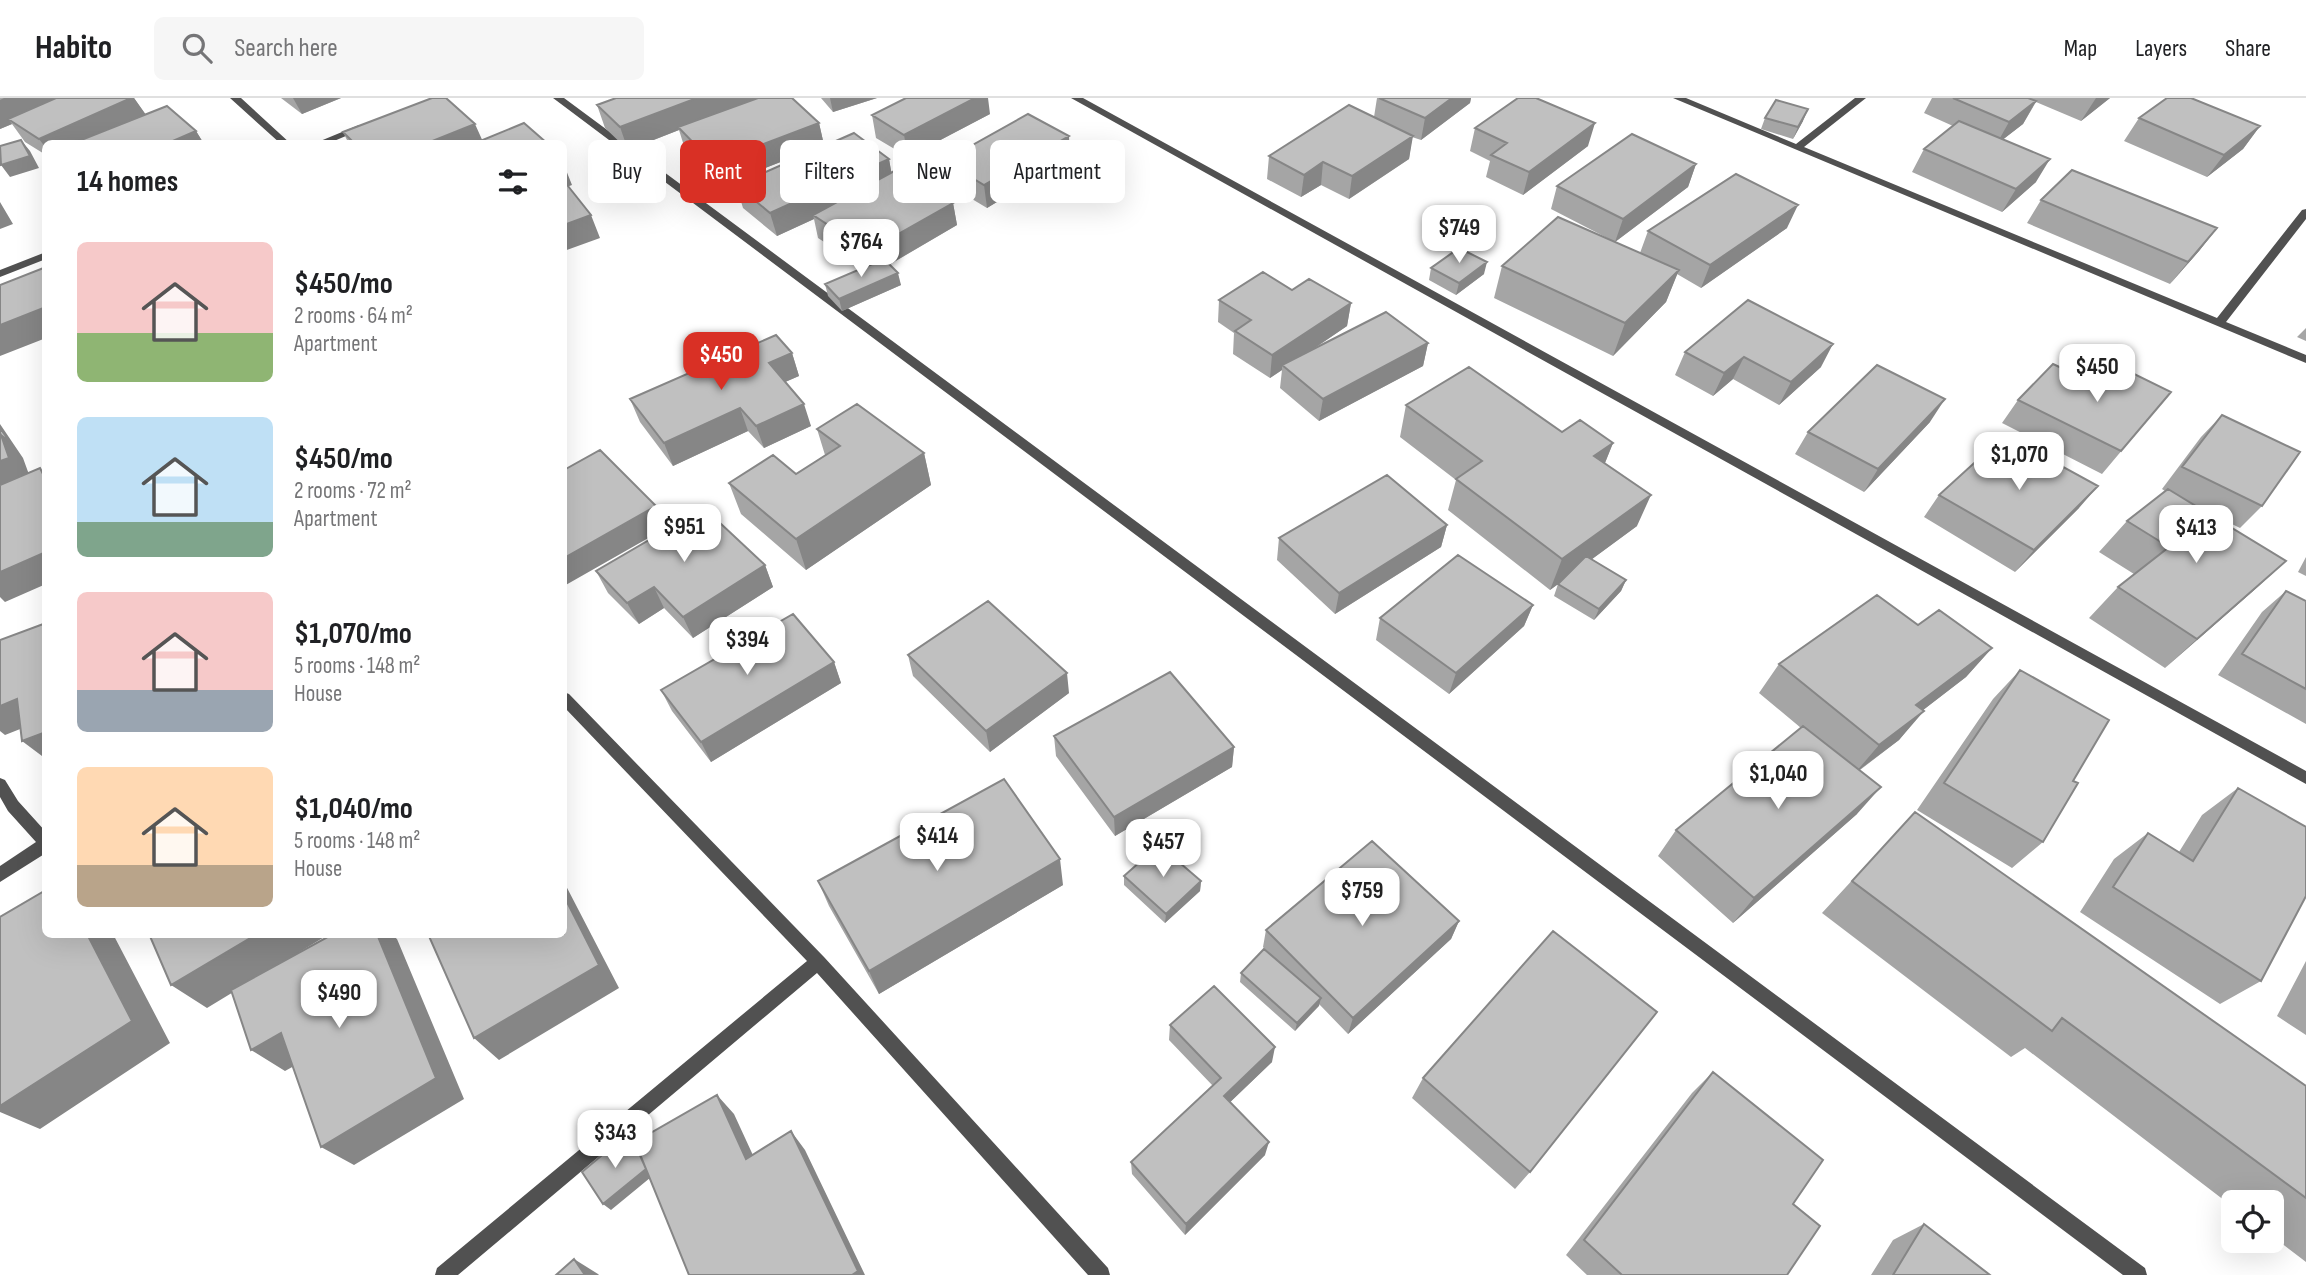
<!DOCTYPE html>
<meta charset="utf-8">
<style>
:root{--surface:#fff;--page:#f6f6f6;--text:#202124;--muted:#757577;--line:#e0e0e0;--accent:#d93025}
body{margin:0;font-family:"Sofia Sans Condensed",sans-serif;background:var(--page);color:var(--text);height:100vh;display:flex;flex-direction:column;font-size:26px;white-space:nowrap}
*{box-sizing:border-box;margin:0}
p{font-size:23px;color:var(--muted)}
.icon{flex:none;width:38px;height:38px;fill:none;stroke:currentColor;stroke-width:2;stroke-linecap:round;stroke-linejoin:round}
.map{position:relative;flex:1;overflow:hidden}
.details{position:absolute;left:42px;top:42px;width:525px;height:798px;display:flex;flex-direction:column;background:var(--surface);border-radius:10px;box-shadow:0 7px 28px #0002}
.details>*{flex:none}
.banner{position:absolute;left:588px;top:42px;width:665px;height:63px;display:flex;gap:14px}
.buttons{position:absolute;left:2221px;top:1092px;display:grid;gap:14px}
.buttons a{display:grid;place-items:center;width:63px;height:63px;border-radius:10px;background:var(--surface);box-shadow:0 7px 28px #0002;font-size:35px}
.price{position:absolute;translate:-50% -60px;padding:0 16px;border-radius:14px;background:#fff;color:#222;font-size:23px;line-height:46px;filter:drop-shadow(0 2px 4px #0008)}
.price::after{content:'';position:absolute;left:50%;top:42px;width:21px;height:16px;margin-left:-10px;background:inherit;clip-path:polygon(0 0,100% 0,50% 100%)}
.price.selected{background:var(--accent);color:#fff}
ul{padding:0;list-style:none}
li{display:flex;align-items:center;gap:21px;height:175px;padding:0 35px}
li span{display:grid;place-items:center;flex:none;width:196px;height:140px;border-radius:10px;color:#555}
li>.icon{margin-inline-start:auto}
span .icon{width:84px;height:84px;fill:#fffc;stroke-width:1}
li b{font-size:30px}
h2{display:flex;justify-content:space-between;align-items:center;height:84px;padding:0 35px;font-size:30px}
.chip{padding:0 24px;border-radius:10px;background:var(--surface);box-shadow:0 7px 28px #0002;font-size:24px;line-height:63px}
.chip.selected{background:var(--accent);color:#fff}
header{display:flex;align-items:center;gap:42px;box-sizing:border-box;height:98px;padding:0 35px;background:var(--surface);border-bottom:2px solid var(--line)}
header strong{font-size:33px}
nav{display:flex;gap:38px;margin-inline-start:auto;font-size:24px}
.search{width:490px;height:63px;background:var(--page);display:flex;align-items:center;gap:18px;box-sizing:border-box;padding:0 24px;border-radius:10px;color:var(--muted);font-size:26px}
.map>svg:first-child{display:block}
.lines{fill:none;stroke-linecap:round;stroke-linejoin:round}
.minor{fill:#515151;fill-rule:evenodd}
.wall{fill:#a5a5a5}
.shaded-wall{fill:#868686}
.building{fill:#c0c0c0;stroke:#868686;stroke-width:2}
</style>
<header>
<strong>Habito</strong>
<div class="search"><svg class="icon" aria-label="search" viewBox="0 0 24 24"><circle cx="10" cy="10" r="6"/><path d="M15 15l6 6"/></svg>Search here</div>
<nav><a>Map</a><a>Layers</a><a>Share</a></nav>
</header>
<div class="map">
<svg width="2306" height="1177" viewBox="0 0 2306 1177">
<rect width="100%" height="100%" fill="#fff"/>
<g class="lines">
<!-- minor -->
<path class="minor" d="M230 0H241L291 46H281Z
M553 0H564L2145 1170 2147 1177H2123Z
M1071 0H1083L2306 673V686Z
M1673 0H1686L1796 46 1855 0H1866L1804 49 2217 220 2302 112 2306 111V121L2226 224 2306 257V265Z
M359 27 367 29 327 46H313Z
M46 154V161L0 179V172Z
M564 594 569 596 824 859 1108 1170 1110 1177H1088L817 875 458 1177H435L437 1170 807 863 564 609Z
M0 680 5 682 18 703 46 734V755L0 784V768L36 744 8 713 0 699Z"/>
</g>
<!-- wall -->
<path class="wall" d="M0 0H134L145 16 196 33 204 46H46V57L25 44 12 26 0 31Z
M281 0H341L302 16Z
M821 0H877L833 14Z
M1377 0H1471L1470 5 1421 42 1412 39 1409 61 1349 101 1321 87 1301 99 1267 81 1269 58 1374 19Z
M1932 0H2110L2081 23 2036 4 2023 26 2003 41 2036 84 2002 114 1912 74 1924 51 1953 28 1924 15Z
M597 7 819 25 824 47 719 88 685 51 679 32 628 52 605 30Z
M990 16 908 59 876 40 872 17Z
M1765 20 1803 23 1793 41 1761 31Z
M2139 20 2260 28 2243 51 2207 79 2124 43Z
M1475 30 1588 48 1523 97 1486 79 1490 63 1470 53Z
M343 34 483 42 548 46H349Z
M1070 60 987 110 947 86 944 63Z
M889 61 891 74 953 105 957 127 889 167 901 187 842 213 828 198 825 186 864 170 818 140 814 121 777 138 743 110 736 87Z
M1696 66 1688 89 1615 144 1551 111 1557 88Z
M2041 102 2217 130 2199 153 2170 186 2027 125Z
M1787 130 1701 190 1677 176 1666 204 1613 258 1494 200 1502 168 1640 155 1648 133Z
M1431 170 1484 176 1456 197 1429 182Z
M1292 192 1351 205 1347 228 1312 252 1428 245 1423 268 1319 323 1280 290 1282 272 1270 280 1233 256 1234 235 1218 224 1219 202Z
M1748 202 1821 269 1779 307 1733 281 1713 298 1675 277 1685 254Z
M2306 230V243L2297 239Z
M792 255 799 278 785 284 811 328 764 350 748 333 673 368 640 324 630 301Z
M2104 290 2171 294 2102 376 2002 325 2018 302Z
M1406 307 1562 334 1613 345 1605 365 1637 428 1592 461 1626 482 1621 493 1594 522 1554 498 1558 486 1561 484 1550 492 1448 412 1456 382 1400 339Z
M2222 317 2262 408 2240 430 2197 409 2286 463 2253 493 2165 570 2089 520 2118 489 2134 476 2099 454 2127 423 2165 393 2162 391 2201 339Z
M1930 324 1864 394 1795 356 1808 334Z
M817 331 924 355 931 387 806 472 741 416 729 385 796 376 825 357Z
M1939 397 2079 410 2015 474 1924 419Z
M1447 427 1441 449 1335 516 1277 462 1279 440Z
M2306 459V478L2298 474Z
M765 467 773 489 693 540 664 510 639 526 608 495 596 473Z
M2286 493 2306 503V626L2218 577 2262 514Z
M1533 507 1524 528 1449 596 1376 542 1380 520Z
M1918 527 1992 550 1966 579 1923 612 1899 642 1860 672 1857 716 1733 825 1658 758 1676 732 1801 630 1759 595 1779 566Z
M908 557 1069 595 990 654 913 578Z
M834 564 841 585 711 664 672 613 661 592Z
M2020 572 2073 683 2043 744 2012 770 1917 712 1993 601Z
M1054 638 1234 649 1232 669 1115 738 1056 658Z
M2238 690 2261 883 2220 906 2080 814 2114 761 2148 735 2179 754 2202 717Z
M1915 714 2306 988V1164L2272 1138V1104H2233V1109L2025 950 2011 959 1822 815Z
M1124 778 1201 783 1200 793 1165 825 1124 787Z
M818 783 1063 787 879 896 829 808Z
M1459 823 1451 841 1348 936 1319 906 1295 933 1240 884 1241 875 1272 858 1263 849 1266 832Z
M2306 863V937L2277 918Z
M1170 927 1272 964 1230 1004 1265 1057 1185 1137 1132 1076 1131 1064 1213 988 1169 942Z
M1713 974 1793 1106 1787 1177H1587L1566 1157 1692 995Z
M1423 980 1530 1074 1515 1091 1412 1000Z
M1924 1126 1990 1177H1871L1893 1142Z"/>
<!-- shaded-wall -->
<path class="shaded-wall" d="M4 0H77L8 21 12 26 0 31V2Z
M131 0H134L149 21 96 46H46V50L39 41Z
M293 0H341L302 16Z
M697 0H763L678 29 679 32 628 52 620 29Z
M830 0H877L833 14Z
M975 0H988L990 16 908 59 904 37Z
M1452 0H1471L1470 5 1421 42 1425 20Z
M2096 0H2110L2081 23Z
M2036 3 2023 26 1996 47 2009 24Z
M1808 11 1803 23 1793 41 1798 29Z
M819 25 824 47 719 88 713 65Z
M1595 25 1588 48 1523 97 1529 74Z
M475 26 484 46H425Z
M2260 28 2243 51 2207 79 2224 57Z
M196 33 204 46H166Z
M1069 38 1070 60 987 110 984 87Z
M1413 38 1409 61 1349 101 1352 78Z
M21 42 30 53 39 70 10 79 1 67Z
M889 61 893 83 813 117 814 121 777 138 770 115Z
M2050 61 2036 84 2002 114 2016 91Z
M1323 64 1321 87 1301 99 1304 77Z
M1696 66 1688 89 1615 144 1623 121Z
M564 67 572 87 564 90Z
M0 104 13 126 0 131Z
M953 105 957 127 873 176 868 153Z
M1798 107 1787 130 1701 190 1710 167Z
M591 117 600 140 564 153V127Z
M2217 130 2199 153 2170 186 2188 164Z
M1487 164 1484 176 1456 197 1459 185Z
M1679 172 1666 204 1613 258 1625 225Z
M898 175 901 187 842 213 839 201Z
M1351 205 1347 228 1285 270 1282 267V272L1270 280 1272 257Z
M46 209V240L0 258V227Z
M1428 245 1423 268 1319 323 1323 301Z
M1833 246 1821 269 1779 307 1791 284Z
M792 255 799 278 776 288 769 265Z
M1744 259 1733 281 1713 298 1724 275Z
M1945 301 1930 324 1864 394 1878 371Z
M804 306 811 328 764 350 756 328Z
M740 310 748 333 673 368 664 345Z
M0 326 23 360 31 382 0 394Z
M1613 345 1600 377 1594 358Z
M924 355 931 387 806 472 796 441Z
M2098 388 2079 410 2015 474 2034 452Z
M1651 397 1637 428 1550 492 1562 461Z
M656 408 666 430 564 488V460Z
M1447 427 1441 449 1335 516 1339 495Z
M46 454V486L5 504 0 499V474Z
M2286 463 2253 493 2165 570 2197 541Z
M765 467 773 489 693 540 683 519Z
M1626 482 1621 493 1594 522 1599 511Z
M654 489 664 510 639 526 627 505Z
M1533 507 1524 528 1449 596 1456 575Z
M1992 550 1966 579 1892 636 1916 607Z
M834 564 841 585 711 664 701 644Z
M1067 575 1069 595 990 654 986 633Z
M17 601 43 622 5 637 0 633V608Z
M1924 613 1899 642 1855 675 1879 647Z
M46 634V661L22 643Z
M1234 649 1232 669 1115 738 1114 719Z
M1881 689 1857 716 1733 825 1754 800Z
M1060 761 1063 787 879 896 869 873Z
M1201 783 1200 793 1165 825 1166 816Z
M564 784 619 890 499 962 474 940 564 798Z
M1459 823 1451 841 1348 936 1353 920Z
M87 836H113L170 945 40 1031 0 1014V1008Z
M257 836H326V838L207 910 171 887Z
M377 836H391L397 841 464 1001 354 1067 321 1049Z
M1321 900 1319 908 1295 933 1297 925Z
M281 935 314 957 285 973 251 952Z
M1275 949 1272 964 1222 1012 1224 998Z
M717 997 734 1016 763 1079 746 1061Z
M791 1033 805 1052 865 1177H852Z
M626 1037 634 1044 656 1075 611 1112 603 1106Z
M1269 1044 1265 1057 1185 1137 1186 1126Z
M574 1161 598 1176 599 1177H585Z"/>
<!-- building -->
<path class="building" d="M56 0H131L39 41 8 21Z
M432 0H446L475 26 425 46H355L343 34Z
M616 0H697L620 29 597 7Z
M758 0H792L819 25 713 65 678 29Z
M906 0H975L904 37 872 17Z
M1379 0H1452L1425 20Z
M1518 0H1536L1595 25 1529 74 1491 57 1507 45 1475 30Z
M1953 0H2028L2036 3 2009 24Z
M2167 0H2191L2260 28 2224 57 2139 20Z
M1776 2 1808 11 1798 29 1765 20Z
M1349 7 1413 38 1352 78 1323 64 1304 77 1269 58Z
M167 8 196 33 166 46H71Z
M1028 16 1069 38 984 87 944 63Z
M1959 23 2050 61 2016 91 1924 51Z
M524 25 548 46H473Z
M854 35 889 61 770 115 736 87Z
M1632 36 1696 66 1623 121 1557 88Z
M21 42 30 58 1 67 0 48Z
M898 71 953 105 868 153 813 117Z
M2072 72 2217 130 2188 164 2041 102Z
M1736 76 1798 107 1710 167 1648 133Z
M564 83 591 117 564 127Z
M1558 119 1679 172 1625 225 1502 168Z
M1459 150 1487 164 1459 185 1431 170Z
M884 161 898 175 839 201 825 186Z
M46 169V209L0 227V187Z
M1263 174 1292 192 1309 181 1351 205 1272 257 1235 233 1251 222 1219 202Z
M1748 202 1833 246 1791 284 1744 259 1724 275 1685 254Z
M1386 214 1428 245 1323 301 1282 267Z
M776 237 792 255 769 265 804 306 756 328 740 310 664 345 630 301Z
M2053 266 2104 290 2122 270 2171 294 2121 353 2018 302Z
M1877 267 1945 301 1878 371 1808 334Z
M1469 269 1562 334 1580 322 1613 345 1594 358 1651 397 1562 461 1456 381 1482 363 1406 307Z
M857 306 924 355 796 441 729 385 773 357 796 376 840 348 817 331Z
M2222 317 2300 354 2262 408 2182 369Z
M0 330 10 344 1 337 0 338Z
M1 337 9 360 0 363V338Z
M2005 337 2098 388 2034 452 1939 397Z
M600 352 656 408 564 460V372Z
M40 370 46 382V454L0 474V387Z
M1387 377 1447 427 1339 495 1279 440Z
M2168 391 2286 463 2197 541 2118 489 2169 449 2127 423Z
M704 410 765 467 683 519 654 489 627 505 596 473Z
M1458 457 1533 507 1456 575 1380 520Z
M1586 458 1626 482 1599 511 1558 486Z
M2286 493 2306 503V591L2242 556Z
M1877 497 1918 527 1939 512 1992 550 1916 607 1924 613 1879 647 1779 566Z
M988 503 1067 575 986 633 908 557Z
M793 516 834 564 701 644 661 592Z
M46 525V634L22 643 17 601 0 608V542Z
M2020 572 2109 622 2073 683 2078 685 2043 744 1944 685Z
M1170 574 1234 649 1114 719 1054 638Z
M1803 628 1881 689 1754 800 1676 732Z
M1004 681 1060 761 869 873 818 783Z
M2238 690 2306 729V798L2261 883 2113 789 2148 735 2193 763Z
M1915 714 2306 988V1100L2062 920 2052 933 1852 783Z
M1372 743 1459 823 1353 920 1266 832Z
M1159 747 1201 783 1166 816 1124 778Z
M46 792V836H87L132 923 0 1008V819Z
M564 798 599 867 474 940 428 836H564Z
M1553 833 1657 914 1530 1074 1423 980Z
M149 836H257L171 887Z
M333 836H377L436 980 321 1049 281 935 251 952 231 892Z
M1264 851 1321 900 1297 925 1241 875Z
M1214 888 1275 949 1224 998 1269 1044 1186 1126 1131 1064 1221 980 1170 927Z
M1713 974 1823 1062 1793 1106 1820 1128 1787 1177H1622L1584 1142Z
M717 997 746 1061 791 1033 858 1173 852 1177H689L635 1044Z
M626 1037 639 1055 646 1071 603 1106 582 1074Z
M1924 1126 1990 1177H1893Z
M574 1161 585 1177H556Z"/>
</svg>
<div class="buttons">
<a><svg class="icon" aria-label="locate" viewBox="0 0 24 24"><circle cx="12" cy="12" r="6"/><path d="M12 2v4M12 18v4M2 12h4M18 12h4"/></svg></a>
</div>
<b class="price" style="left:1459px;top:167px">$749</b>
<b class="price" style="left:861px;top:181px">$764</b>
<b class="price selected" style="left:721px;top:294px">$450</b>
<b class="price" style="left:2097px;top:306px">$450</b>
<b class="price" style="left:2019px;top:394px">$1,070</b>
<b class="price" style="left:684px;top:466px">$951</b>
<b class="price" style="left:2196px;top:467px">$413</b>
<b class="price" style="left:747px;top:579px">$394</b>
<b class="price" style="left:1778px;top:713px">$1,040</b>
<b class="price" style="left:937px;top:775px">$414</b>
<b class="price" style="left:1163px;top:781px">$457</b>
<b class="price" style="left:1362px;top:830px">$759</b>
<b class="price" style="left:339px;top:932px">$490</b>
<b class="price" style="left:615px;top:1072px">$343</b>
<div class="banner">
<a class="chip">Buy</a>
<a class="chip selected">Rent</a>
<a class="chip">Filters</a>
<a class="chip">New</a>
<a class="chip">Apartment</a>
</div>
<section class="details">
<h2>14 homes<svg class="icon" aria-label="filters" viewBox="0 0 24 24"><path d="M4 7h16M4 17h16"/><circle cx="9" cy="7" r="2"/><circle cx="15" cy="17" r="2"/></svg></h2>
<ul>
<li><span style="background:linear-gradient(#f6c9c9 65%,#8fb573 0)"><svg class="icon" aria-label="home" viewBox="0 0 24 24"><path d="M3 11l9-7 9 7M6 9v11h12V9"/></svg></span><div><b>$450/mo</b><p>2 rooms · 64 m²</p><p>Apartment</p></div></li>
<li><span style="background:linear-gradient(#bfe0f5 75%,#7fa58c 0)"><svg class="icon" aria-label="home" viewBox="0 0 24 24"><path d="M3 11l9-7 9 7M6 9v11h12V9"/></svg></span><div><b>$450/mo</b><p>2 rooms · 72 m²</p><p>Apartment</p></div></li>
<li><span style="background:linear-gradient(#f6c9c9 70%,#9aa5b1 0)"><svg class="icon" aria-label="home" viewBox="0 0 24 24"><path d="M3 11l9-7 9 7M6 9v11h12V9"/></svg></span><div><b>$1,070/mo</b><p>5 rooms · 148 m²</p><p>House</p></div></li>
<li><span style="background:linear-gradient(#ffd9b3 70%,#b9a48a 0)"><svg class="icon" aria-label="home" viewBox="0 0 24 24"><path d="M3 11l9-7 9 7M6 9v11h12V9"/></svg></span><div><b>$1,040/mo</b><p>5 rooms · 148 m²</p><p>House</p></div></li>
</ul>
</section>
</div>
